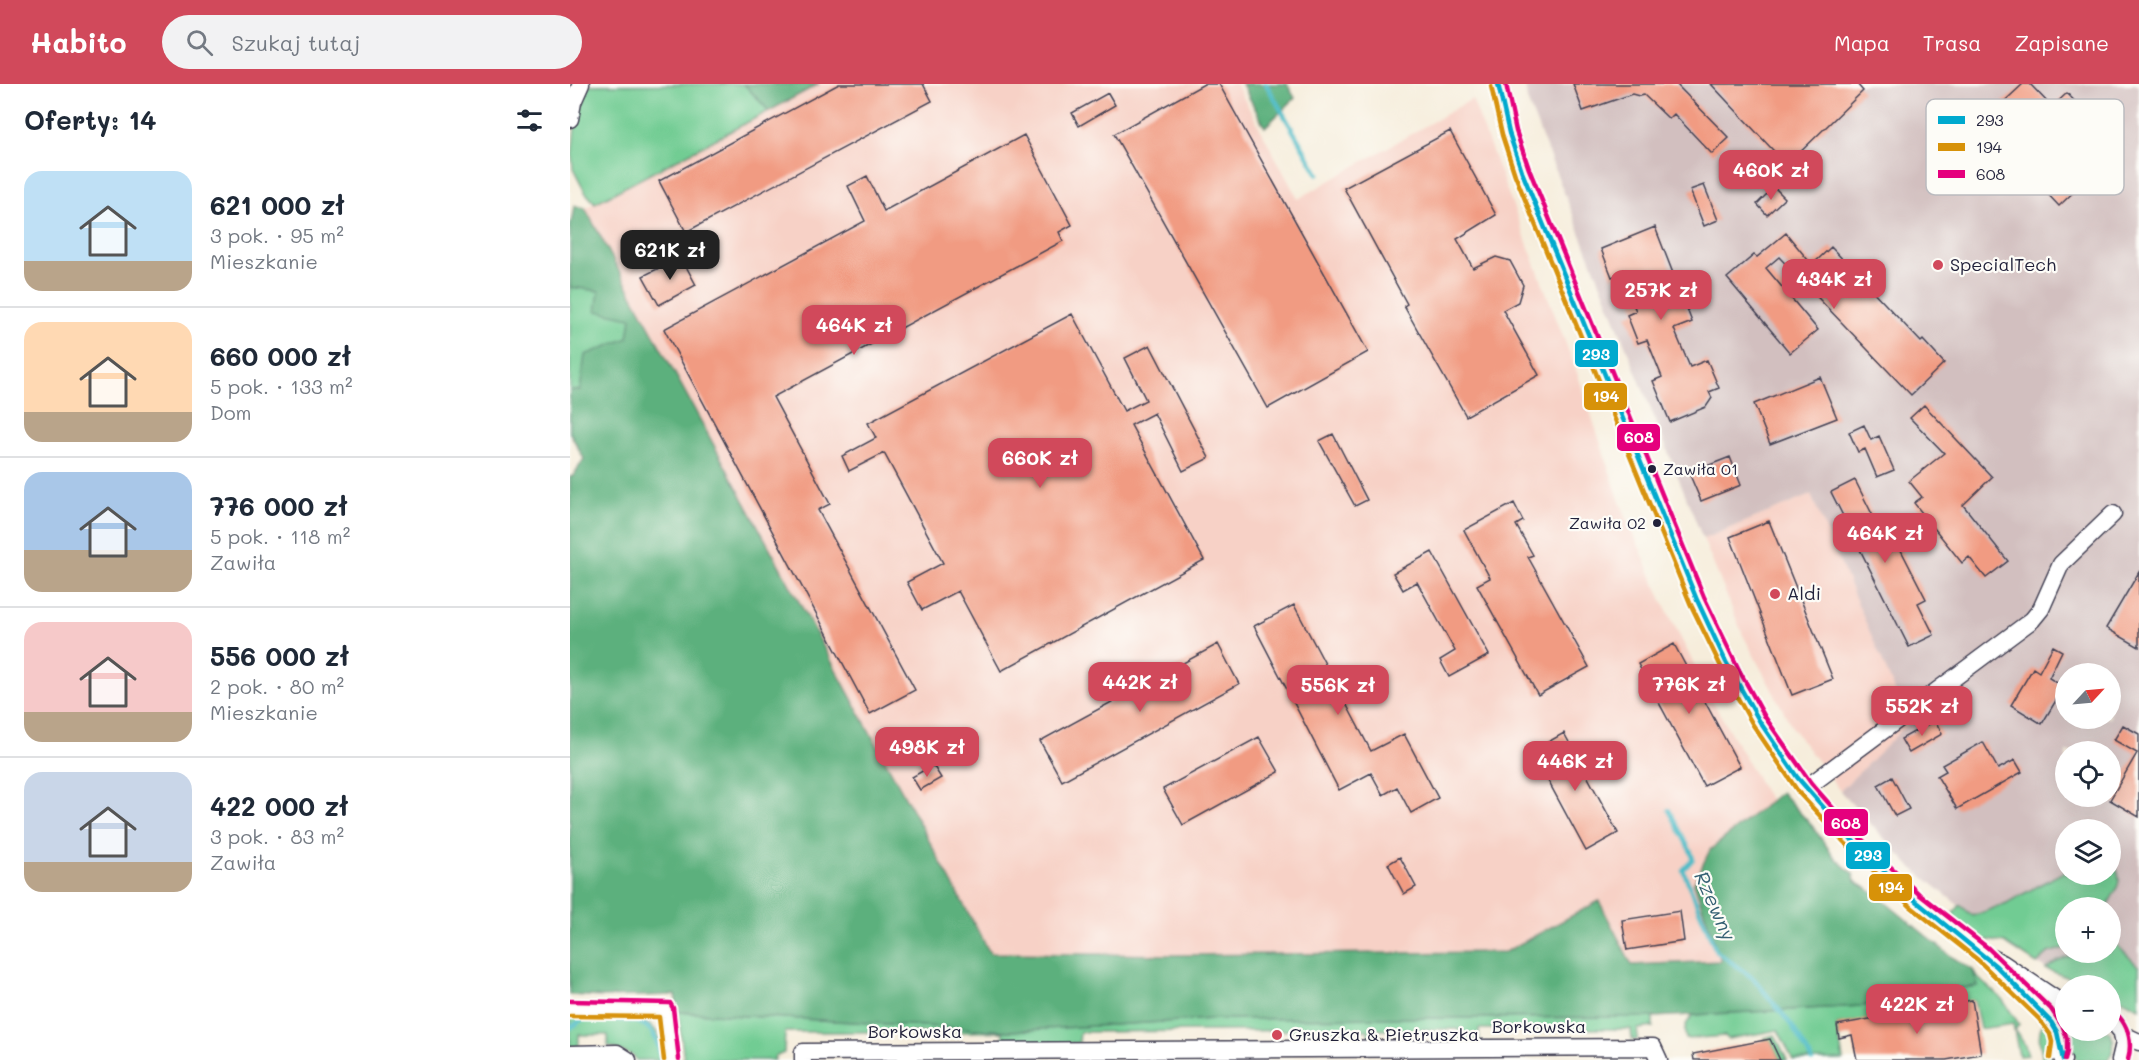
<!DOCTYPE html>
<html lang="pl">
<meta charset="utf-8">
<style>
:root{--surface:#fff;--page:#f2f2f3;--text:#1f2937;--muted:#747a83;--line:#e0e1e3;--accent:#d1495b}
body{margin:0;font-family:Mali,sans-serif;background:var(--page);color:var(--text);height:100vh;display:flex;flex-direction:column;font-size:22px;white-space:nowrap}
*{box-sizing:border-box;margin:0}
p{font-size:20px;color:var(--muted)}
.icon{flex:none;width:33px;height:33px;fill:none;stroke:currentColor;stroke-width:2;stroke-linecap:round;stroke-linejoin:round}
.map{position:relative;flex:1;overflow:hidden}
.side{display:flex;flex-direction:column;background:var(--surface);width:570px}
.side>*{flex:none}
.needle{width:39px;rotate:64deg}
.tools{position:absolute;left:1485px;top:579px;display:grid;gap:12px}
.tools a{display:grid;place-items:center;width:66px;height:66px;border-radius:50%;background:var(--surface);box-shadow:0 6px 24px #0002;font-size:30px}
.price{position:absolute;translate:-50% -51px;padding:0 14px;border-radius:12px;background:var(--accent);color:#fff;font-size:20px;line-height:39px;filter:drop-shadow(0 2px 3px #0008)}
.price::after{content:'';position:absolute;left:50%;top:36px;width:18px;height:14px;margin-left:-9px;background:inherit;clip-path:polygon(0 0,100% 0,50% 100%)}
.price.on{background:#222;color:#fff}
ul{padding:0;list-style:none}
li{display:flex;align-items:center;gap:18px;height:150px;padding:0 24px}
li+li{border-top:2px solid var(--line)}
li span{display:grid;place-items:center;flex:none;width:168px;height:120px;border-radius:18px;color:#555}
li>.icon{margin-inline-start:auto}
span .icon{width:72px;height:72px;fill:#fffc;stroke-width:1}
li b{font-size:26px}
h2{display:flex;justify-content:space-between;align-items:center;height:72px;padding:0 24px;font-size:26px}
header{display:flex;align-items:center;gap:36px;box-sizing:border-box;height:84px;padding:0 30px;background:var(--accent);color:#fff}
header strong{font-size:28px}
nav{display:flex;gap:33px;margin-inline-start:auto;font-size:21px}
.search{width:420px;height:54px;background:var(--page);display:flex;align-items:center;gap:15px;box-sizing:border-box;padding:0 21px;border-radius:33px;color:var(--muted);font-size:22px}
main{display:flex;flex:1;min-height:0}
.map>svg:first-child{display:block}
.built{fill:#f7d1c6}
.industrial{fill:#d2bfbf;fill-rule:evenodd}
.green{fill:#71cc93;stroke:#4a7767;stroke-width:1.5}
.forest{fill:#5cb07d;stroke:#3f695c;stroke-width:1.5}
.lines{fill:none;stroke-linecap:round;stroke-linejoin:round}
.stream{stroke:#4ebcc7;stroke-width:4.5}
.building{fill:#f19b82}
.minor-casing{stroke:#424053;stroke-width:19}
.minor{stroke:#fff;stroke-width:16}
.bus-1-casing{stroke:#fdfcf7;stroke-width:9}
.bus-2-casing{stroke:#fdfcf7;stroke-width:9}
.bus-3-casing{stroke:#fdfcf7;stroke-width:9}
.bus-1{stroke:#00a9ce;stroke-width:4.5}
.bus-2{stroke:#d79209;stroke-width:4.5}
.bus-3{stroke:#e5007d;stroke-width:4.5}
.poi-dot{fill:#d1495b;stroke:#fdfcf7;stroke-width:2}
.bus-dot{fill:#22223b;stroke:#fdfcf7;stroke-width:2}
.labels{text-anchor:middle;stroke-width:4.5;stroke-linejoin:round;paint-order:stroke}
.bus-label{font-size:16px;fill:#22223b;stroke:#fdfcf7;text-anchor:start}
.poi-label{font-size:18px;fill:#22223b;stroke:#fdfcf7;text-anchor:start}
.street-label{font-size:18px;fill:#22223b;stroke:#fdfcf7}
.water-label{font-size:20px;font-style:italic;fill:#346073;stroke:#fdfcf7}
.key{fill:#fdfcf7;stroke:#bbbbbf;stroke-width:1.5}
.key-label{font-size:16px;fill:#22223b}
.line-badge{stroke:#fdfcf7;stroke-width:2}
.badge-label{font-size:16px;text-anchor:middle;font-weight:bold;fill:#fff}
</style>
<header>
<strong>Habito</strong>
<div class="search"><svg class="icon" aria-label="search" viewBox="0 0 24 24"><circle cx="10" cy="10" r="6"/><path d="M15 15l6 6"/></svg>Szukaj tutaj</div>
<nav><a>Mapa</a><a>Trasa</a><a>Zapisane</a></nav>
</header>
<main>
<section class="side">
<h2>Oferty: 14<svg class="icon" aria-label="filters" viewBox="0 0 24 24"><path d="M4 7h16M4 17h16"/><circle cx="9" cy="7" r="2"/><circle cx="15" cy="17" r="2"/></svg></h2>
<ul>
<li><span style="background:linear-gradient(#bfe0f5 75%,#b9a48a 0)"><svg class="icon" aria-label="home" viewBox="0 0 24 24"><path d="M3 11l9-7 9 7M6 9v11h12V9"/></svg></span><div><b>621 000 zł</b><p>3 pok. · 95 m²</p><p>Mieszkanie</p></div></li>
<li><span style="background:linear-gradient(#ffd9b3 75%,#b9a48a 0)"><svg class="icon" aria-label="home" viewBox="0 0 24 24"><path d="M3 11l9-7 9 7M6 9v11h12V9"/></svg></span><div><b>660 000 zł</b><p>5 pok. · 133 m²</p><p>Dom</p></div></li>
<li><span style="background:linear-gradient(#a9c7e8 65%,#b9a48a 0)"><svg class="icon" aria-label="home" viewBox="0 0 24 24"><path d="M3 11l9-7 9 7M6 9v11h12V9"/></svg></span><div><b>776 000 zł</b><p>5 pok. · 118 m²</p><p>Zawiła</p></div></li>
<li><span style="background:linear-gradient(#f6c9c9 75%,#b9a48a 0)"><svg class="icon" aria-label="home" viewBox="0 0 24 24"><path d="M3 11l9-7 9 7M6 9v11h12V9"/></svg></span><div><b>556 000 zł</b><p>2 pok. · 80 m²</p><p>Mieszkanie</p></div></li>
<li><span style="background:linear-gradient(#c9d6e8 75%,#b9a48a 0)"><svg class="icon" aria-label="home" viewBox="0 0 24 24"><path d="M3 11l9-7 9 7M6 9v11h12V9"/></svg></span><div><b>422 000 zł</b><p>3 pok. · 83 m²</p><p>Zawiła</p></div></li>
</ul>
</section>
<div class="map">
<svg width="1569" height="976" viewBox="0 0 1569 976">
<rect width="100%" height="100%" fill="#fdfcf7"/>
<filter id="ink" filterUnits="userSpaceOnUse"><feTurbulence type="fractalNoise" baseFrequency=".0167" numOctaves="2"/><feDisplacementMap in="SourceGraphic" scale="12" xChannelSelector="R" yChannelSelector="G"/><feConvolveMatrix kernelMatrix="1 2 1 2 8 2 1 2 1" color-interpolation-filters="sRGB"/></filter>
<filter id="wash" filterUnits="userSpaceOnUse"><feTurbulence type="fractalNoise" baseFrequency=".008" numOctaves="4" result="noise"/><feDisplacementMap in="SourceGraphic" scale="24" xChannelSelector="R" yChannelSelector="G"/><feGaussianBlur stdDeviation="1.35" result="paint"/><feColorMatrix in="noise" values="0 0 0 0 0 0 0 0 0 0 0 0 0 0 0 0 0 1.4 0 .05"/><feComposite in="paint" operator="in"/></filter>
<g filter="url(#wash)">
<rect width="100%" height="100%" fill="#f6eddb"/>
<!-- built -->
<path class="built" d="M249 0H666L728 115 902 15 1009 294 1050 418 1091 514 1140 613 1196 710 1201 716 1140 766 1151 877 1062 881 1029 818 935 868 605 871 420 870 15 124Z
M1241 411 1340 639 1270 707 1223 645 1173 551 1133 455Z"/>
<!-- industrial -->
<path class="industrial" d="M955 0H1569V924L1541 910 1540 902 1517 901 1489 891 1467 880 1435 859 1340 782 1270 707 1339 639 1241 411 1133 455 957 16ZM1496 590H1540V634H1496ZM1496 668H1540V712H1496ZM1496 746H1540V790H1496ZM1496 824H1540V868H1496Z"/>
<!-- green -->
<path class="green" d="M174 0 199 27 25 119 15 108 3 85 2 72 8 16 20 1Z
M49 192 121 324 9 365 0 349V199Z
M1541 776C1556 796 1547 805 1536 823L1496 824 1495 864 1478 869 1467 880 1435 859 1411 855 1384 837V829L1390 821 1403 832 1437 819 1495 787 1496 790H1540Z
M1541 855 1569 883V924L1541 910 1540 902 1517 901 1476 885C1492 871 1520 868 1540 868Z
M1403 886 1409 895 1432 915 1449 940 1445 946 1455 961 1458 971 1449 972 1443 940 1410 945 1404 916 1267 941 1273 976H1223L1208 946 1158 955 1155 952 1116 955C1113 944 1116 938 1124 931L1292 922 1369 907 1408 902Z
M108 928 440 947 642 935 1083 933V943L1068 945 1067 956H1062L1061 945H909V957H889L888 945 804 946V957H799L798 946 510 948 509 959H433V948H215L214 969 204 973 205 976H114Z
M1 932 66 933C89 942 91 953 94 976H66L64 972 38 962V951H9V962L0 963Z
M1475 937C1483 947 1484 965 1479 976H1473C1471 962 1465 949 1475 937Z
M1505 947H1539C1546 956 1544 966 1538 976H1507C1500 967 1498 957 1505 947Z
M1205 951 1217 976H1210L1200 956 1195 957 1194 954Z"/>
<!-- forest -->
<path class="forest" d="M174 0H249L199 27Z
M672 0H717L725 14 695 43Z
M4 122 15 124 420 869 605 871 935 868 1029 817 1062 881 1151 877 1124 799 1140 766 1211 708 1243 743 1265 774 1283 790 1285 797 1304 809 1382 873 1403 886 1408 902 1369 907 1292 922 1083 933 642 935 441 947 108 928 105 911 33 913 0 911V393L3 392 14 375 0 348V306H10L15 271 58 254 61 234 26 227 29 207 0 203V145Z"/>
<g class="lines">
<!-- stream -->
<path class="stream" d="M696 0 748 90
M1099 726 1121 768 1123 775 1113 786 1146 867 1184 895 1222 942 1242 976
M0 944C5 942 7 938 12 936 17 933 28 935 35 935 70 936 86 936 91 976"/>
</g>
<g id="blocks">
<!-- building -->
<path class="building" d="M269 0H353L362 17 116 148 89 97Z
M634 0H649L798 268 698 324 544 50Z
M1003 0H1106L1159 54 1142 70 1104 30 1099 35 1074 11 1069 12 1062 10 1013 27Z
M1141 0H1287L1293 7 1217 81Z
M1453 0H1460L1482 23 1497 9 1549 64 1543 75 1535 78 1489 122 1411 39Z
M538 9 545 21 509 42 502 29Z
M880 47 926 131 887 155 903 184 926 173 940 177 953 201 948 218 933 226 969 291 896 332 834 222 837 220 774 104Z
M454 51 502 141 489 148 493 157 203 313 260 420 248 426 345 606 300 630 94 245 295 137 278 102 297 92 314 127Z
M1134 101 1148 136 1134 142 1120 106Z
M1204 103 1215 114 1197 131 1187 120Z
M1085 143 1122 238 1104 245 1120 283 1137 276 1149 304 1139 308 1142 314 1136 323 1100 338 1083 297 1092 293 1077 256 1068 259 1057 231 1066 227 1051 190 1042 193 1031 165Z
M1216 149 1242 181 1261 163 1351 258 1353 256 1374 279 1341 311 1209 173 1196 184 1248 246 1220 269 1157 194 1184 171 1187 173Z
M111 173 126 201 89 221 73 192Z
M502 230 554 327 576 316 555 274 580 261 639 374 613 387 584 329 561 341 634 476 431 587 388 507 352 526 337 498 373 479 314 369 279 387 272 372 306 354 298 339Z
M1250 293 1267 334 1200 360 1184 320Z
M1354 321 1422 393 1393 421 1438 477 1416 494 1399 473 1392 479 1344 419 1352 413 1339 397 1374 369 1340 334Z
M1294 341 1301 356 1309 352 1324 386 1307 393 1295 365 1288 368 1279 348Z
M763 350 797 416 785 422 749 357Z
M1160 373 1171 401 1131 417 1119 389Z
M1285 396 1308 442 1316 437 1356 515 1348 519 1364 551 1339 563 1261 408Z
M944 419 953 437 946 441 963 471 958 473 1019 583 968 611 907 501 920 494 894 446Z
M1199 437 1263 595 1222 611 1160 453Z
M862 468 919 571 879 593 870 576 885 567 847 498 833 506 823 489Z
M1569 488V563L1536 544Z
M724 521 801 667 834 650 868 714 841 729 827 703 813 711 801 689 769 706 684 542Z
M648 560 669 600 492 697 470 657Z
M1104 560 1170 683 1134 702 1068 580Z
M1483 562 1492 567 1479 594 1494 603 1472 640 1441 621 1463 584 1469 588Z
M1365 636 1372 650 1339 669 1331 655Z
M1553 641 1569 650V733L1540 716 1567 669 1544 656Z
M994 649 1048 749 1016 767 962 667Z
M689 653 709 688 613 741 593 705Z
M1413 658 1428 685 1445 676 1452 688 1387 725 1367 692 1376 687 1372 681Z
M363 681 371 694 350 706 342 693Z
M1322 693 1339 725 1325 732 1308 701Z
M830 773 846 803 834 810 818 780Z
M1110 827 1114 857 1057 866 1052 836Z
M1402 916 1411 970 1376 976H1287L1282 951 1269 954 1267 941Z
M1200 955 1210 976H1124L1123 970Z"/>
</g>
</g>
<g filter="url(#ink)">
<use href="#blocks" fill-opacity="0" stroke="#424053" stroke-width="1.5"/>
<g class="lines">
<defs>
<path id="minor" d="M928 0 939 49 952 88 1127 516 1152 571 1183 627 1236 704 1282 755 1327 801 1368 836 1407 866 1432 879 1496 922
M0 35 3 18 11 0
M1236 704 1462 536 1471 525 1491 480 1543 430
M1432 889 1484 941C1490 953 1487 965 1493 976
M0 924 96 926 102 976
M1540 934 1554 951 1569 958
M0 970 47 969 58 976
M233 976V968C516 968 800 963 1083 963L1089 976
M1550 976 1554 959 1551 946"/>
</defs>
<!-- minor casing -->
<use href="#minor" class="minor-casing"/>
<!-- minor -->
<use href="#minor" class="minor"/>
<defs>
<path id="bus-1" d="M928 0 939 49 952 88 1127 516 1156 578 1190 638 1227 693 1283 757 1347 818 1426 882 1481 938 1487 948 1493 976"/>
<path id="bus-2" d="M921 2 932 51 945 91 1120 519 1156 593 1183 641 1229 709 1274 758 1340 822 1408 876 1469 935 1480 950 1482 958 1480 974
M0 932 89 933 94 976"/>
<path id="bus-3" d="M936 0 946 47 959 85 1134 513 1169 586 1195 633 1241 699 1284 748 1350 811 1418 864 1481 925 1493 943 1497 955V967L1495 976
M0 917 100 919 103 924 109 975
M1545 928C1559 942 1563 957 1558 976"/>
</defs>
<!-- bus-1 casing -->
<use href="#bus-1" class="bus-1-casing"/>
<!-- bus-2 casing -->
<use href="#bus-2" class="bus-2-casing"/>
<!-- bus-3 casing -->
<use href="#bus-3" class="bus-3-casing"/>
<!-- bus-1 -->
<use href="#bus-1" class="bus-1"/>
<!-- bus-2 -->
<use href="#bus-2" class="bus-2"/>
<!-- bus-3 -->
<use href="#bus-3" class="bus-3"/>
</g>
</g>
<!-- markers -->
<g class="poi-dot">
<circle cx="1368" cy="181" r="6"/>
<circle cx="1205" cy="510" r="6"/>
<circle cx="707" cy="951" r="6"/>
</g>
<g class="bus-dot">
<circle cx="1082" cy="385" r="5"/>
<circle cx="1087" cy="439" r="5"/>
</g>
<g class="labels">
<!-- bus labels -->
<g class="bus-label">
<text x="1093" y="391">Zawiła 01</text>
<text x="1076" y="445" text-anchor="end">Zawiła 02</text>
</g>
<!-- poi labels -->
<g class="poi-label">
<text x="1380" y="187">SpecialTech</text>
<text x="1217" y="516">Aldi</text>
<text x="719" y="957">Gruszka &amp; Pietruszka</text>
</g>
<!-- street labels -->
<g class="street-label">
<text x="969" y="949">Borkowska</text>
<text x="345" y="954">Borkowska</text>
</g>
<!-- water labels -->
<g class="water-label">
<text transform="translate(1145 822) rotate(66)" y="7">Rzewny</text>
</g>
</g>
<!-- legend -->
<rect x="1356" y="15" width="198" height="96" rx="9" class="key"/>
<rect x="1368" y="32" width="27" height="8" fill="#00a9ce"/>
<rect x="1368" y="59" width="27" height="8" fill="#d79209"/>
<rect x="1368" y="86" width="27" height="8" fill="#e5007d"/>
<g class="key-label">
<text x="1406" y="42">293</text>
<text x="1406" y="69">194</text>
<text x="1406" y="96">608</text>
</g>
<g class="line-badge">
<rect x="1004" y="255" width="45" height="29" rx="6" fill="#00a9ce"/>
<rect x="1013" y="298" width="45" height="29" rx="6" fill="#d79209"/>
<rect x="1046" y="339" width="45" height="29" rx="6" fill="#e5007d"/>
<rect x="1253" y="724" width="46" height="29" rx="6" fill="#e5007d"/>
<rect x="1275" y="757" width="46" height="29" rx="6" fill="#00a9ce"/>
<rect x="1298" y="789" width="45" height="29" rx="6" fill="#d79209"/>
</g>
<g class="badge-label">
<text x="1026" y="276">293</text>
<text x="1036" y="318">194</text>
<text x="1069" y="359">608</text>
<text x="1276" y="745">608</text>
<text x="1298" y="777">293</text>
<text x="1321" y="809">194</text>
</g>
</svg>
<div class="tools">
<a><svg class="needle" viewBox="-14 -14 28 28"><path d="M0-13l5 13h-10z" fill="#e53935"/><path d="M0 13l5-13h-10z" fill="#747a83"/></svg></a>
<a><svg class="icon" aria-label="locate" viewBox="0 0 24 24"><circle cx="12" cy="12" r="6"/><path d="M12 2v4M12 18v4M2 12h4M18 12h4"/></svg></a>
<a><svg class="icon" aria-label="layers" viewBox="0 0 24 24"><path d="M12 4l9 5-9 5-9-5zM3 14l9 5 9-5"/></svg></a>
<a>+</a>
<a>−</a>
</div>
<b class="price" style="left:1201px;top:117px">460K zł</b>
<b class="price on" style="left:100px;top:197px">621K zł</b>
<b class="price" style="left:1264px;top:226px">434K zł</b>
<b class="price" style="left:1091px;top:237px">257K zł</b>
<b class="price" style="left:284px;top:272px">464K zł</b>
<b class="price" style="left:470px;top:405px">660K zł</b>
<b class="price" style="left:1315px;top:480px">464K zł</b>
<b class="price" style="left:570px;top:629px">442K zł</b>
<b class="price" style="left:1119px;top:631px">776K zł</b>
<b class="price" style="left:768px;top:632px">556K zł</b>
<b class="price" style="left:1352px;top:653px">552K zł</b>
<b class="price" style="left:357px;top:694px">498K zł</b>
<b class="price" style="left:1005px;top:708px">446K zł</b>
<b class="price" style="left:1347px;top:951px">422K zł</b>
</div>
</main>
